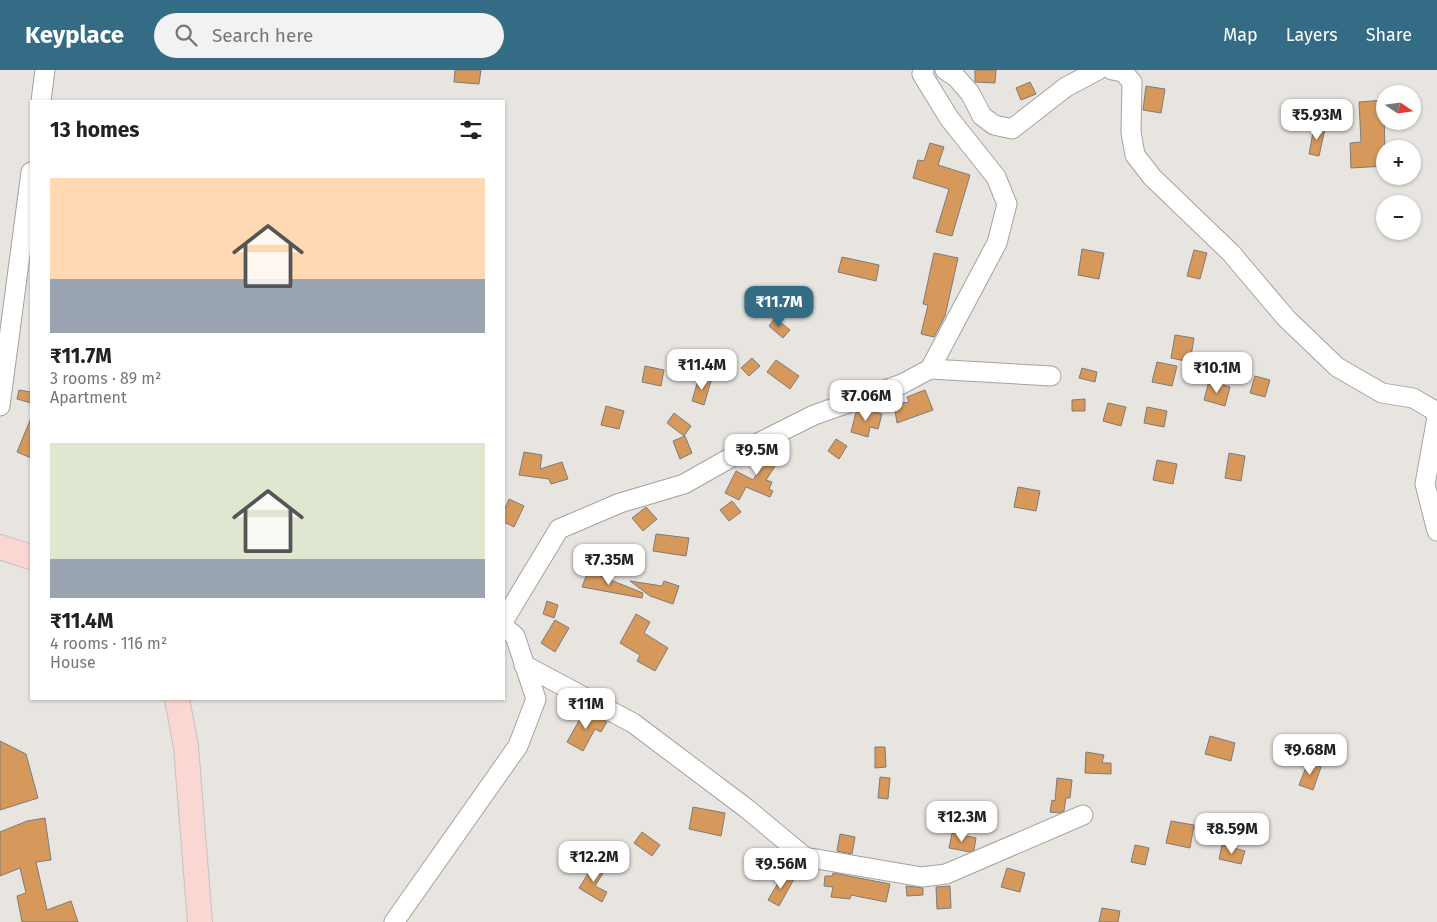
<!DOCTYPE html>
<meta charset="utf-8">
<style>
:root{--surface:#fff;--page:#f2f2f2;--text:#222;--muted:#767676;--accent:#346c86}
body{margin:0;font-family:"Fira Sans",sans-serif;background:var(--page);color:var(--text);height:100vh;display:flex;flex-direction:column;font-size:19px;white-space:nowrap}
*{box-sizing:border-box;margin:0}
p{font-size:16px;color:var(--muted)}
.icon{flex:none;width:28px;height:28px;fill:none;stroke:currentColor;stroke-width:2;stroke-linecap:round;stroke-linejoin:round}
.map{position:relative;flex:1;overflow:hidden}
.drawer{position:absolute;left:30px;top:30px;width:475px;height:600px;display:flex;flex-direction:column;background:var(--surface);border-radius:0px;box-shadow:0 1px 4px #0004}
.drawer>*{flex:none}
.needle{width:32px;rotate:103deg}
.tools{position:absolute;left:1376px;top:15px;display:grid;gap:10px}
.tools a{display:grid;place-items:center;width:45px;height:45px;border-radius:50%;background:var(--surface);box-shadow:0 1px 4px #0004;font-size:25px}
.price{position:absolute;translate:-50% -42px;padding:0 11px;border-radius:10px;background:#fff;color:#222;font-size:16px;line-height:32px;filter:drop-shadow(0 1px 2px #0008)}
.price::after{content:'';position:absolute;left:50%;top:30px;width:15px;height:11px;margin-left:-8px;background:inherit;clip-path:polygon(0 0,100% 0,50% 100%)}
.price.current{background:var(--accent);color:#fff}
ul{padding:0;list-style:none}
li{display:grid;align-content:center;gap:10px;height:265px;padding:0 20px}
li span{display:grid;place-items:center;height:155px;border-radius:0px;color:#555}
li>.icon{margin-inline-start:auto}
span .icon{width:90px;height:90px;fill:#fffc;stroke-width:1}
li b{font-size:21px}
h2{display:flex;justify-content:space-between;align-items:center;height:60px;padding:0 20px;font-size:21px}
header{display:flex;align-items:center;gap:30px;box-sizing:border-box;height:70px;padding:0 25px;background:var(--accent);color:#fff}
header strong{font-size:24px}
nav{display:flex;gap:28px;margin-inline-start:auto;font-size:18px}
.search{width:350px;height:45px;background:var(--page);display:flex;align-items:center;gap:12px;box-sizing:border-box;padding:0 18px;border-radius:28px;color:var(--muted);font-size:19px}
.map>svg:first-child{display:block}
.building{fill:#d6985b;stroke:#7f7b77}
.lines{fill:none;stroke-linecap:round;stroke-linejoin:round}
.minor-casing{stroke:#a6a29d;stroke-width:21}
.major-casing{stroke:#c2c2c1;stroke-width:26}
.minor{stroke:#fff;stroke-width:19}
.major{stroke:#fad7d3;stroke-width:24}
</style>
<header>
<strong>Keyplace</strong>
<div class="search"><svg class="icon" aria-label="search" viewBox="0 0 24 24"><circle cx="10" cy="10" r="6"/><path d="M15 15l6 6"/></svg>Search here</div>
<nav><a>Map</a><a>Layers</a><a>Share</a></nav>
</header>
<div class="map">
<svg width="1437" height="852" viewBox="0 0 1437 852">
<rect width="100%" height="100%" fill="#e8e4e0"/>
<!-- building -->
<path class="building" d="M455 0H481L479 14 454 12Z
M975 0H996L995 13 975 12Z
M1030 12 1036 24 1021 30 1016 18Z
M1146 16 1165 19 1161 43 1143 40Z
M1384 30 1385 96 1351 98 1350 73 1361 72 1359 32Z
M1314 57 1325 59 1319 86 1309 84Z
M930 73 944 77 938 95 970 105 952 166 936 162 949 119 913 108 918 90 924 91Z
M1082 179 1104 183 1099 209 1078 205Z
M1194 180 1207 183 1200 209 1187 206Z
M934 183 958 188 945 246 934 267 921 264 928 235 923 234Z
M842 187 879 195 876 211 838 202Z
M775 248 790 260 783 268 769 256Z
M1175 265 1194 268 1190 292 1171 288Z
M752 288 760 296 749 306 741 298Z
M776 290 799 306 790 319 767 302Z
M1157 292 1177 296 1172 316 1152 312Z
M645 296 664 300 661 316 642 312Z
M1082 298 1097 302 1095 312 1079 308Z
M1255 306 1270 310 1265 327 1250 323Z
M699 307 711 311 704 335 692 331Z
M1209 311 1230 317 1225 336 1204 330Z
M19 320 31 322V333L17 329Z
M925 320 933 340 897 353 894 334 909 332 907 327Z
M1085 329V341H1072V330Z
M1108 333 1126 337 1121 356 1103 351Z
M606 336 624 341 619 359 601 355Z
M1147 337 1167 341 1164 357 1144 353Z
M864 339 882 344 878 359 870 357 868 367 851 362 856 342Z
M674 343 691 356 684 366 667 353Z
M31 348V388L17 382Z
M685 366 692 383 680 389 673 371Z
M836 369 847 376 839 389 828 381Z
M782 373 789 381 779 390 766 410 772 412 769 419 773 421 770 427 746 417 739 430 725 423 736 401 753 410 769 385 767 383Z
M524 382 542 385 540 399 562 392 568 409 551 414 549 409 519 405Z
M1229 383 1245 386 1241 411 1225 408Z
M1157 390 1177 394 1173 414 1153 410Z
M1018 417 1040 421 1036 441 1014 437Z
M509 429 524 436 514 457 504 452V441Z
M732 431 741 442 729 451 720 440Z
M646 437 657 449 643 461 632 448Z
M656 464 689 468 686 486 653 481Z
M606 477 624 491 616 500 599 487Z
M588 501 643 523 642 528 582 517Z
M630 511 662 516 664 511 679 516 673 534 650 526Z
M547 531 558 535 554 548 543 544Z
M636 544 650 552 644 563 668 578 655 601 637 591 640 585 620 573Z
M555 550 569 558 555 582 541 573Z
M585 640 607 652 601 662 595 659 583 681 567 672Z
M1210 666 1235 673 1231 691 1205 684Z
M0 671 26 684 38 728 0 740Z
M875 677H885L886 697 875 698Z
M1086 682 1104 685 1102 693H1111V704L1085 703Z
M1308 692 1321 697 1313 720 1299 715Z
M880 707 890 708 888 729 878 728Z
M1057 708 1072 710 1070 728H1066L1064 741 1059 743 1050 742 1052 730 1055 731Z
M693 737 725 743 721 766 689 759Z
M45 748 51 790 36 792 47 840 71 831 78 852H22L17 826 26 823 20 798 0 806V762L27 751Z
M1171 751 1194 755 1190 778 1166 773Z
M642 762 660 775 652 786 634 773Z
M952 763 976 768 974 780 970 782 949 778Z
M840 764 855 767 852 784 837 781Z
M1135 775 1149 778 1145 795 1131 792Z
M1222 775 1245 781 1241 794 1219 789Z
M594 794 605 800 595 816 607 822 602 832 579 818Z
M1007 798 1025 803 1020 822 1001 817Z
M784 803 794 809 779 836 768 830Z
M833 803 890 814 886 832 851 825 850 829 831 827 833 817 824 816 825 806H832Z
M906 816 923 818V825L907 826Z
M950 816 951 838 937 839 936 817Z
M1102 838 1120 841 1118 852H1099Z"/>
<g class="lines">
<defs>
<path id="minor" d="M945 0 956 7 970 23 982 46 994 55 1012 59 1066 17 1098 0
M1112 0 1123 2 1132 12 1131 62 1135 85 1152 107 1231 183 1286 248 1337 297 1382 323 1413 328 1437 342
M41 31 45 0
M930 299 1051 306
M0 336 31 102
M1437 347 1425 414 1437 461
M504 550 559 459 620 433 684 414 746 379 814 345 902 314 930 299 997 173 1007 134 996 107 949 48 922 4 924 0
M524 595 633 653 746 738 805 787 922 807 946 804 1083 745
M394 852 518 676 536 629 515 566 504 557"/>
<path id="major" d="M0 477 31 487
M177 629 186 677 200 852"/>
</defs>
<!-- minor casing -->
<use href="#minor" class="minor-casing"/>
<!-- major casing -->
<use href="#major" class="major-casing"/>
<!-- minor -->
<use href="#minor" class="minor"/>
<!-- major -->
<use href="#major" class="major"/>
</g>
</svg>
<div class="tools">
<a><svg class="needle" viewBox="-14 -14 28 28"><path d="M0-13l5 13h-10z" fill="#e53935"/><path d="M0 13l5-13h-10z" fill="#767676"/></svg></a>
<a>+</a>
<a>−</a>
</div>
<b class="price" style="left:1317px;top:71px">₹5.93M</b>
<b class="price current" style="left:779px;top:258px">₹11.7M</b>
<b class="price" style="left:702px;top:321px">₹11.4M</b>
<b class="price" style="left:1217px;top:324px">₹10.1M</b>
<b class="price" style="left:866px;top:352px">₹7.06M</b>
<b class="price" style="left:757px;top:406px">₹9.5M</b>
<b class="price" style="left:609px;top:516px">₹7.35M</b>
<b class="price" style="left:586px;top:660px">₹11M</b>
<b class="price" style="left:1310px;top:706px">₹9.68M</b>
<b class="price" style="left:962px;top:773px">₹12.3M</b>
<b class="price" style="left:1232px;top:785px">₹8.59M</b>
<b class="price" style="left:594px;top:813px">₹12.2M</b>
<b class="price" style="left:781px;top:820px">₹9.56M</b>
<section class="drawer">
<h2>13 homes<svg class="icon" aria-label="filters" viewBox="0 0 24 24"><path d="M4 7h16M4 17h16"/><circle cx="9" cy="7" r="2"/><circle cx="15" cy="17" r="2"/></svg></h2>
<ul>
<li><span style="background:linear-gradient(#ffd9b3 65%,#9aa5b1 0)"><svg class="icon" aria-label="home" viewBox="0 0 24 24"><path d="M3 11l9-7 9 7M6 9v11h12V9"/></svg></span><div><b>₹11.7M</b><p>3 rooms · 89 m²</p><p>Apartment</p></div></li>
<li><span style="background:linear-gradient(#dfe7d0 75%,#9aa5b1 0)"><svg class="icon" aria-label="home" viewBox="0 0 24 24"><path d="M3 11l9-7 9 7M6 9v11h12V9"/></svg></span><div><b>₹11.4M</b><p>4 rooms · 116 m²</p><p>House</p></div></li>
</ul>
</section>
</div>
